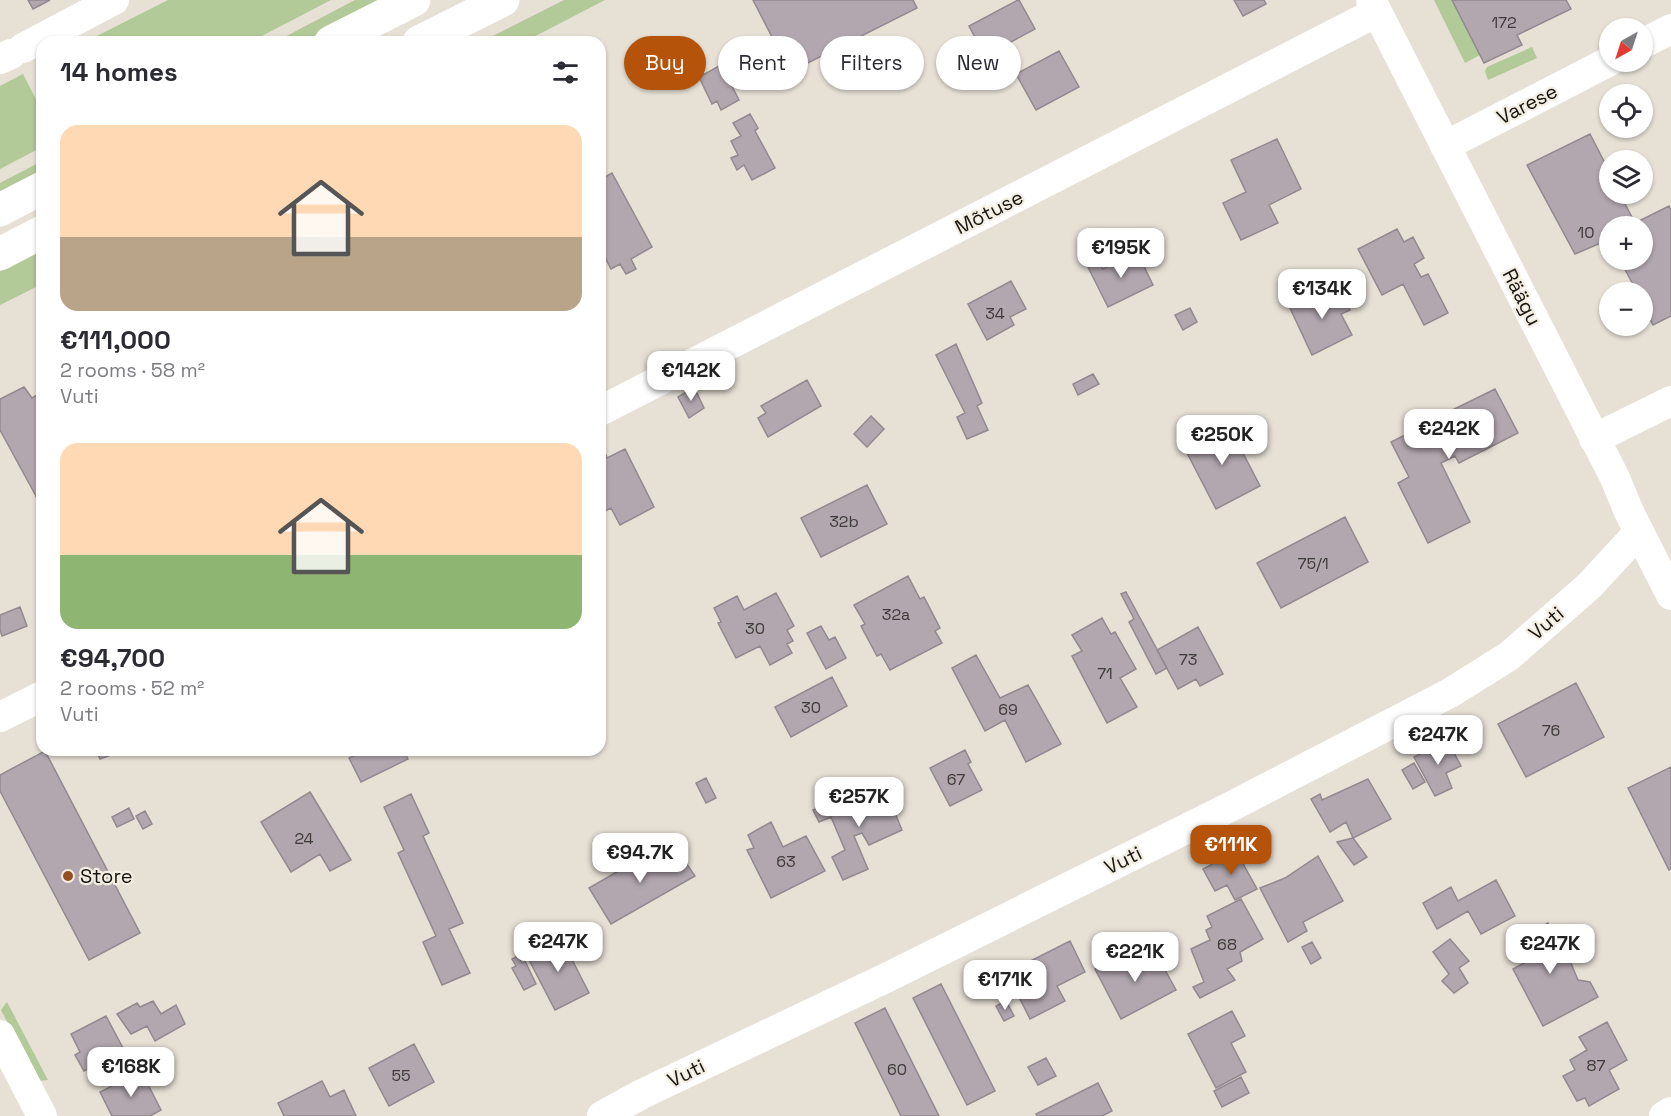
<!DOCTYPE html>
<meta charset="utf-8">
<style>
:root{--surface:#fff;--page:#f7f7f7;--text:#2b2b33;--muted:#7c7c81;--accent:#b45309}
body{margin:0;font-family:"Space Grotesk",sans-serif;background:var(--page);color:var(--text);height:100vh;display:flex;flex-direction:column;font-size:22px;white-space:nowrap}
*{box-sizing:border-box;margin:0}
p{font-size:20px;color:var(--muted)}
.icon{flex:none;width:33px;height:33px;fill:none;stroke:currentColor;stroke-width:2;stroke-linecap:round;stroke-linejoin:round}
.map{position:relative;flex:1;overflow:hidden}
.details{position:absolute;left:36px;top:36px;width:570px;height:720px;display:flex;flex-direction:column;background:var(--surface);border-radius:18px;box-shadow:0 2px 4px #0004}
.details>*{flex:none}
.top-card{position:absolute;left:624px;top:36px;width:570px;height:54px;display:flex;gap:12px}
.needle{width:39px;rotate:219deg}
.tools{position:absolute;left:1599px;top:18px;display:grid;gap:12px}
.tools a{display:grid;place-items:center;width:54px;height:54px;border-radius:50%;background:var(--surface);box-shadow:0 2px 4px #0004;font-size:30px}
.price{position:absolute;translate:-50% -51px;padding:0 14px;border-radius:12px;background:#fff;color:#222;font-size:20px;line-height:39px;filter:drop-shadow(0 2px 3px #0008)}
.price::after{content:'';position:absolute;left:50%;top:36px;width:18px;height:14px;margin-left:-9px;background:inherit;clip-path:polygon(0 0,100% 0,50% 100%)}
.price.current{background:var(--accent);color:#fff}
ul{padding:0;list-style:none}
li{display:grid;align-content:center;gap:12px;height:318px;padding:0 24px}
li span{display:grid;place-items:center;height:186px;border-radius:18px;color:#555}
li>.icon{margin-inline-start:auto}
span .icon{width:108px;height:108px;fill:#fffc;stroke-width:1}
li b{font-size:26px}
h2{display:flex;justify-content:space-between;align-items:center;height:72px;padding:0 24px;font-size:26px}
.chip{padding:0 21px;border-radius:27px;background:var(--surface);box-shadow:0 2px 4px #0004;font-size:21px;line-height:54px}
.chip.current{background:var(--accent);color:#fff}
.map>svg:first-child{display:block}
.green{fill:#b2c998}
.building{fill:#b2a7af;stroke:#928990;stroke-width:1.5}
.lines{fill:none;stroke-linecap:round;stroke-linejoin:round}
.street{stroke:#fff;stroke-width:30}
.secondary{stroke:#fff;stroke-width:33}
.poi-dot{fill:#934f22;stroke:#f4eee2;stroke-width:2}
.labels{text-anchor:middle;stroke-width:4.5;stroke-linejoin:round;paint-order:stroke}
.number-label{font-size:16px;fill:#3e3a38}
.street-label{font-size:20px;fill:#171511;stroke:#f4eee2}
.poi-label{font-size:20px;fill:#171511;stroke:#f4eee2;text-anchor:start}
</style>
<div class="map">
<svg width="1671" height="1116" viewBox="0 0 1671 1116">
<rect width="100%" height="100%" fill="#e6e0d5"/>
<!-- green -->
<path class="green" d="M168 0H331L250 42H85Z
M355 0H383L302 42H275Z
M564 0H605L524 42H481Z
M1434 0H1452L1480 55 1465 63Z
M1532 47 1537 58 1488 80 1485 71 1487 67Z
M23 74 42 111V147L0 169V86Z
M42 161V174L0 195V183Z
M42 251V284L0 305V271L14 261Z
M7 1002 48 1080 38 1081 1 1010Z"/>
<!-- building -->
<path class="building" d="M28 0H50L33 9Z
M753 0H913L917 8 790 72Z
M1018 0H1019L1035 29 985 56 969 26Z
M1234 0H1264L1266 4 1243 16Z
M1452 0H1566L1571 9 1517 35 1522 45 1484 63Z
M1059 51 1079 87 1036 110 1016 74Z
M721 65 739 100 721 110 717 101 712 104 699 77Z
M750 114 758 128 755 131 775 168 752 180 744 165 737 170 731 158 738 155 731 141 741 136 733 123Z
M1590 134 1610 173V194H1620L1635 223 1669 206 1671 210V316L1653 325 1642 304V292H1637L1620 260H1642V226H1610V239L1575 254 1527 165Z
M1277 139 1301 189 1269 205 1278 223 1241 240 1223 203 1246 192 1231 160Z
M612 173 652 247 631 259 636 269 626 274 620 264 611 269 600 248V180Z
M1397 229 1404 242 1413 237 1424 258 1414 264 1421 277 1428 274 1448 313 1424 325 1403 284 1382 295 1358 249Z
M1137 252 1153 285 1108 307 1088 267 1099 262 1103 269Z
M1011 281 1026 309 1010 317 1014 325 987 340 968 304Z
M1327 288 1332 300 1343 295 1350 310 1341 314 1352 335 1312 355 1289 306Z
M1190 308 1197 322 1183 330 1175 315Z
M956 344 982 403 977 406 988 430 967 439 957 417 965 413 936 355Z
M1093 374 1099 384 1078 395 1073 384Z
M807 380 821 406 768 437 758 418 766 413 761 406Z
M24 387 32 398 42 392V495L37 498 0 430V399Z
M694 387 704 408 689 418 678 397Z
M1495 389 1518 433 1459 463 1455 456 1441 463 1470 522 1428 543 1398 483 1409 477 1391 442 1409 433 1412 439 1440 425 1436 418Z
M871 416 884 429 867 447 854 434Z
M1228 424 1260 486 1216 509 1184 447Z
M625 449 654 507 620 525 611 508 605 511 600 501V458L606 455 607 458Z
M867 485 887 524 821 557 801 518Z
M1345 517 1368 562 1281 608 1257 563Z
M908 576 920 599 924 597 940 628 935 631 942 643 890 670 881 654 877 656 861 626 865 624 854 605Z
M1126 592 1167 668 1156 674 1129 622 1134 619 1121 594Z
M776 593 794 626 787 630 793 641 787 644 792 653 770 665 760 646 736 658 718 623 721 622 714 608 737 596 744 610Z
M20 607 27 626 2 636 0 630V615Z
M1102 618 1111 634 1115 632 1136 669 1120 678 1137 707 1107 723 1072 656 1082 651 1072 635Z
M821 626 829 640 835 637 846 658 826 669 807 633Z
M1198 627 1223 674 1200 686 1196 679 1178 689 1157 650Z
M976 655 1000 698 1028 685 1061 744 1026 762 1005 720 985 731 952 668Z
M832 677 847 706 791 737 775 707Z
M1576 683 1604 737 1526 777 1498 724Z
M1447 740 1461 766 1446 773 1452 788 1435 796 1414 757Z
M96 750H124L100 759Z
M365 750H403L408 759 361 782 349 758Z
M965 750 971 762 968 764 982 790 950 806 930 768Z
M45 751 140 933 89 960 0 791V775Z
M1414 763 1425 782 1413 789 1402 770Z
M1671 767V869L1669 870 1628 788Z
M706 778 716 798 706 803 696 783Z
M1368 779 1391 819 1353 838 1367 857 1354 865 1337 842 1353 838 1346 822 1330 832 1311 799 1320 794 1322 800Z
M886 791 902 830 869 845 862 833 854 836 868 869 843 880 832 857 845 850 831 817 819 822 813 810 849 797 852 807Z
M310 792 351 860 330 871 320 854 291 872 261 822Z
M411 794 429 833 423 836 463 923 449 929 470 973 442 985 423 942 436 936 398 853 404 850 384 807Z
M129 808 134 819 117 827 112 817Z
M145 811 152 824 143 829 136 816Z
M771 822 783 847 806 836 825 871 771 898 747 850 754 848 748 835Z
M656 849 664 863 680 854 695 876 611 924 589 888Z
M1236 851 1257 889 1235 900 1227 885 1215 891 1203 869Z
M1318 856 1343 901 1303 922 1307 931 1288 942 1260 888 1285 878Z
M1496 880 1515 916 1481 934 1468 911 1437 929 1423 903 1451 887 1458 901Z
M1241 899 1263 939 1240 952 1242 961 1227 969 1235 980 1200 998 1193 987 1204 982 1191 949 1210 940 1206 930 1212 927 1207 916Z
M1548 923 1559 943 1569 938 1576 952 1570 961 1578 980 1590 982 1598 997 1543 1026 1513 969 1524 963 1513 941Z
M560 936 589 993 555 1010 526 954Z
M1450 939 1469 961 1459 968 1468 983 1454 993 1442 981 1449 974 1433 952Z
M1070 941 1085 972 1057 986 1065 1001 1030 1019 1007 973Z
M1312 942 1321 958 1311 964 1302 947Z
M1154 950 1176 990 1121 1019 1095 969 1113 959 1118 968Z
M518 956 522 963 525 961 536 984 524 990 512 968 516 966 512 959Z
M941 984 995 1091 967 1105 913 998Z
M153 1001 161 1014 176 1005 185 1024 155 1041 147 1026 131 1034 117 1014 137 1003 140 1007Z
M1006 1001 1014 1016 1004 1021 996 1006Z
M885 1008 939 1116H901L855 1023Z
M1232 1011 1245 1036 1231 1043 1246 1072 1216 1088 1188 1034Z
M106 1016 124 1050 84 1071 75 1055 80 1052 71 1034Z
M1607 1022 1627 1060 1609 1070 1619 1089 1589 1106 1585 1098 1577 1101 1563 1076 1575 1070 1570 1060 1587 1050 1579 1037Z
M414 1044 434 1082 389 1106 369 1068Z
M1046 1058 1056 1076 1038 1085 1028 1067Z
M141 1071 161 1110 150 1116H112L100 1092Z
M1241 1077 1249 1093 1222 1107 1214 1091Z
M322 1081 330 1097 344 1090 356 1116H284L278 1103Z
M1098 1083 1112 1111 1102 1116H1037L1036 1114Z"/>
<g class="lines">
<!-- street -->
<path class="street" d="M1371 0 1615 478 1629 512 1671 595
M1642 44 1671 29
M23 48 114 0
M0 59 11 54
M1445 146 1610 61
M600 411 1377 12
M1594 439 1671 401
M0 717 42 696
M0 1035 42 1116
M602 1116 642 1094 888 977 1232 806 1450 693 1509 656 1589 586 1639 532
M1664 1116 1671 1112"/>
<!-- secondary -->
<path class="secondary" d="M331 42 414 0
M419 42 503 0
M0 210 42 188
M0 254 42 232"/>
</g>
<!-- markers -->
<circle class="poi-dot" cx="68" cy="876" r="6"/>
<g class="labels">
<!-- number labels -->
<g class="number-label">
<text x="1504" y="28">172</text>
<text x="1586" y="238">10</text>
<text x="995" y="319">34</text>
<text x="844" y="527">32b</text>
<text x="1313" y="569">75/1</text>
<text x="896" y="620">32a</text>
<text x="755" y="634">30</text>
<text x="1188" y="665">73</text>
<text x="1105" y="679">71</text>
<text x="811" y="713">30</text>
<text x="1008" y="715">69</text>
<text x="1551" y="736">76</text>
<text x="956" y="785">67</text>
<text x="304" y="844">24</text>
<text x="786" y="867">63</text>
<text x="1227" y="950">68</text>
<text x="1596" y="1071">87</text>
<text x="897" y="1075">60</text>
<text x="401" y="1081">55</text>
</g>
<!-- street labels -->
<g class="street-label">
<text transform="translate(1527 104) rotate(-27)" y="7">Varese</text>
<text transform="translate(989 212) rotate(-27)" y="7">Mõtuse</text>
<text transform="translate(1522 297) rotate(63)" y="7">Räägu</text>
<text transform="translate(1546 623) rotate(-41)" y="7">Vuti</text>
<text transform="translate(1123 860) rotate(-26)" y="7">Vuti</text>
<text transform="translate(686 1073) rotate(-26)" y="7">Vuti</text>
</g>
<!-- poi labels -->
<g class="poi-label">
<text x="80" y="883">Store</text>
</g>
</g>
</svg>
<div class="tools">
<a><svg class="needle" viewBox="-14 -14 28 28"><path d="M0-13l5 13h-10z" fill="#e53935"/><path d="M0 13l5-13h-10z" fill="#7c7c81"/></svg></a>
<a><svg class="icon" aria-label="locate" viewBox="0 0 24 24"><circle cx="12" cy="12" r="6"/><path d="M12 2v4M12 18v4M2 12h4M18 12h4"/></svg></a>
<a><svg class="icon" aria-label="layers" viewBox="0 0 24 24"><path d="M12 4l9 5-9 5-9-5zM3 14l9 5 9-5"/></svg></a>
<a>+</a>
<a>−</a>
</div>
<b class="price" style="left:1121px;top:279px">€195K</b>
<b class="price" style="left:1322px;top:320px">€134K</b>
<b class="price" style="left:691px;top:402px">€142K</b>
<b class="price" style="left:1449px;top:460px">€242K</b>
<b class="price" style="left:1222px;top:466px">€250K</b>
<b class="price" style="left:1438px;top:766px">€247K</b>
<b class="price" style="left:859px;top:828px">€257K</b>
<b class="price current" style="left:1231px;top:876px">€111K</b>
<b class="price" style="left:640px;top:884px">€94.7K</b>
<b class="price" style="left:558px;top:973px">€247K</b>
<b class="price" style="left:1550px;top:975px">€247K</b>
<b class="price" style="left:1135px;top:983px">€221K</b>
<b class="price" style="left:1005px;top:1011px">€171K</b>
<b class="price" style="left:131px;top:1098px">€168K</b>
<div class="top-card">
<a class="chip current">Buy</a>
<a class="chip">Rent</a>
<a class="chip">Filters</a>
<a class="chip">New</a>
</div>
<section class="details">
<h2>14 homes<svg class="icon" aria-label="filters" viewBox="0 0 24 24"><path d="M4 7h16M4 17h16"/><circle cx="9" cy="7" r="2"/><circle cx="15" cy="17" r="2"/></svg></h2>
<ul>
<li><span style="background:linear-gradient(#ffd9b3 60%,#b9a48a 0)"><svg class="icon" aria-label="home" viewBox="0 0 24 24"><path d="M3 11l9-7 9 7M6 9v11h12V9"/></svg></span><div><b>€111,000</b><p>2 rooms · 58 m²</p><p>Vuti</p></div></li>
<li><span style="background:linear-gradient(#ffd9b3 60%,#8fb573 0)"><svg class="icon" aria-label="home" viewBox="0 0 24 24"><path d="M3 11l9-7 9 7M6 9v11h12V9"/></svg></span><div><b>€94,700</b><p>2 rooms · 52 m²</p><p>Vuti</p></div></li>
</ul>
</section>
</div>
